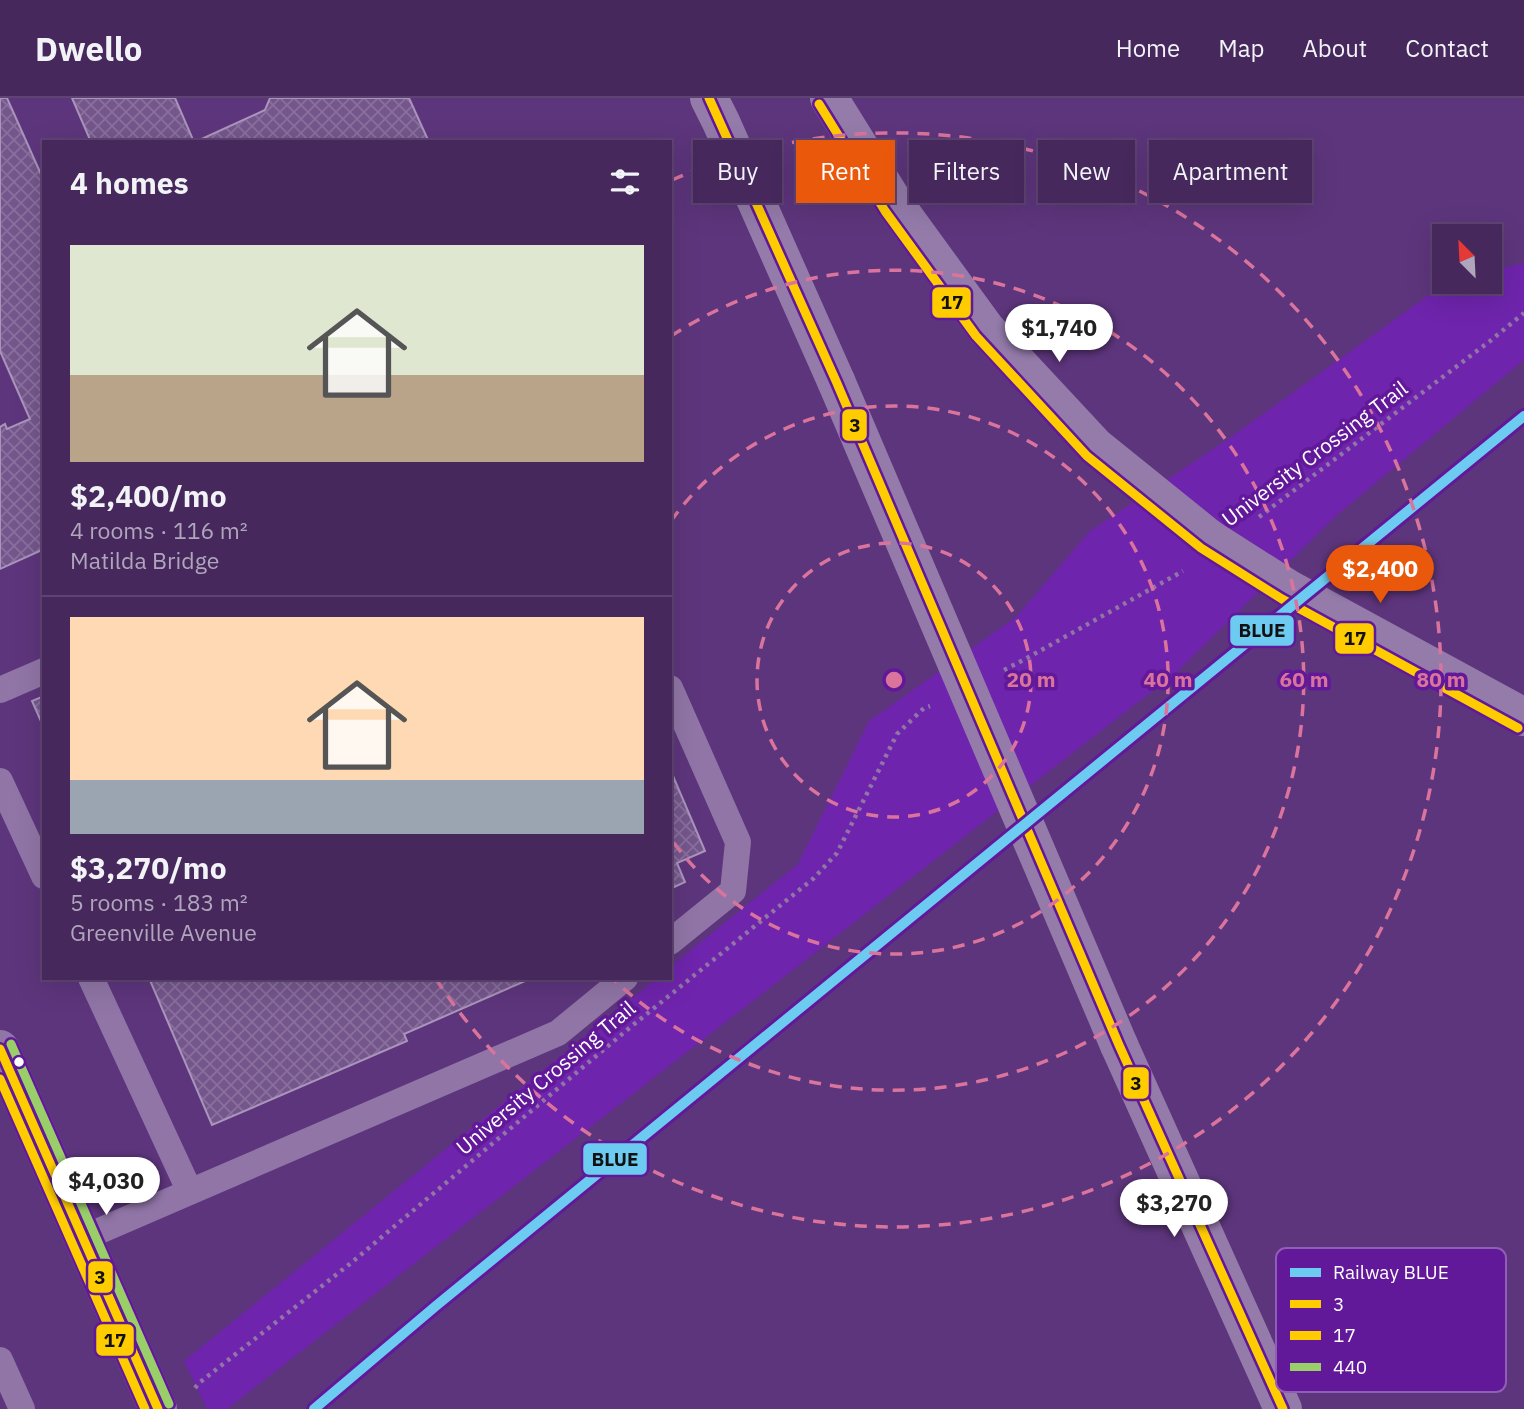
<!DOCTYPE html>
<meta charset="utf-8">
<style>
:root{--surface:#46285d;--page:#503466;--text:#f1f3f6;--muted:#b0a6bc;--line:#5e4472;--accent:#ea580c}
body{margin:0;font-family:"IBM Plex Sans",sans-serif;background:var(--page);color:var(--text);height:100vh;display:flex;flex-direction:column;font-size:26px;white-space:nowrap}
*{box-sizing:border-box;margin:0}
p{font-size:23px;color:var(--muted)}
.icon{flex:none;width:38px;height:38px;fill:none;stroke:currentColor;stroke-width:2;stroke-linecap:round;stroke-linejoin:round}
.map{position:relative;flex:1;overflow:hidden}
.details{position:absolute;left:42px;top:42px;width:630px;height:840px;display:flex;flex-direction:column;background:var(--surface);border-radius:0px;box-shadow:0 7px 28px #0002,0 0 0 2px var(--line)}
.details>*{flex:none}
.guide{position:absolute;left:693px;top:42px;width:665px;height:63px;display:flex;gap:14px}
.needle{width:46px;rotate:336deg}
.buttons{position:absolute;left:1432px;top:126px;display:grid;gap:14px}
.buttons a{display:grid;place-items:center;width:70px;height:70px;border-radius:0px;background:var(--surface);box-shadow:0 7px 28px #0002,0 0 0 2px var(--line);font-size:35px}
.price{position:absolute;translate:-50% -60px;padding:0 16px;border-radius:24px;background:#fff;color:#222;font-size:23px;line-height:46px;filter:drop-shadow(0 2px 4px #0008)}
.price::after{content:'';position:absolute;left:50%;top:42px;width:21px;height:16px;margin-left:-10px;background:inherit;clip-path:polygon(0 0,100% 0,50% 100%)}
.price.current{background:var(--accent);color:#fff}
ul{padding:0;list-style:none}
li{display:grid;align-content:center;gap:14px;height:371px;padding:0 28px}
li+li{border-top:2px solid var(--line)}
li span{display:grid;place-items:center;height:217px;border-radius:0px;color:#555}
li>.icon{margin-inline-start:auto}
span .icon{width:126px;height:126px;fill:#fffc;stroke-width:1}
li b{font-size:30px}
h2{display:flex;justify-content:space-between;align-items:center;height:84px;padding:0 28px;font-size:30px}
.chip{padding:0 24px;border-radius:0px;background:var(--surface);box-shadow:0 7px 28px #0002,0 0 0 2px var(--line);font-size:24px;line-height:63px}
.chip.current{background:var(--accent);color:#fff}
header{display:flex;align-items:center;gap:42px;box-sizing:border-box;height:98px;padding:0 35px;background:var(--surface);border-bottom:2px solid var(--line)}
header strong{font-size:33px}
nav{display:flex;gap:38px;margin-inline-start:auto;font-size:24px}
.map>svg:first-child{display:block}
.green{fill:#6e24ac}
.building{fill:url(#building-cross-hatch);stroke:#aa94bb;stroke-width:2}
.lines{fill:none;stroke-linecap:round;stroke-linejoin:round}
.path{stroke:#9075a6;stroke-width:4.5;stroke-dasharray:3.5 5;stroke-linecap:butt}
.service{stroke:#9075a6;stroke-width:26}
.tertiary{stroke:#9075a6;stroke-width:38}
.secondary{stroke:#947baa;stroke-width:38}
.secondary-bridge{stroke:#947baa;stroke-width:38}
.bus-1-casing{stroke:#611899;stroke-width:14}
.bus-2-casing{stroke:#611899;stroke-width:14}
.bus-3-casing{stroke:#611899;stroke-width:14}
.bus-1{stroke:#fc0;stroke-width:9}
.bus-2{stroke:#fc0;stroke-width:9}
.bus-3{stroke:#9ace69;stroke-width:9}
.rail-1-casing{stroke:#611899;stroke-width:16}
.rail-1{stroke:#6dcbf1;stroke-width:10}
.ring{fill:none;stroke:#da749d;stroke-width:3.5;stroke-dasharray:12 9}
.bus-dot{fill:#fff;stroke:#611899;stroke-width:2.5}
.labels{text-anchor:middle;stroke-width:7;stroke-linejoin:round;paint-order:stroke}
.street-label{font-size:21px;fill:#fff;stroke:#611899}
.key{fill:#611899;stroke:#905db8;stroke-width:2}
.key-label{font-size:19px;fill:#fff}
.centre{fill:#da749d;stroke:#611899;stroke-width:3.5}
.ring-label{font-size:21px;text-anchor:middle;font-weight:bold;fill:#da749d;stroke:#611899;stroke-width:7;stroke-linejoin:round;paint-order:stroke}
.line-badge{stroke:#611899;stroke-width:2.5}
.pale-badge-label{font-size:19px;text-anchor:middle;font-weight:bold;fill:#111}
</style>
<header>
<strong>Dwello</strong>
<nav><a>Home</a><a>Map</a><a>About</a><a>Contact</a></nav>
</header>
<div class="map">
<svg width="1524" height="1311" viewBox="0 0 1524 1311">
<defs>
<pattern id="building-cross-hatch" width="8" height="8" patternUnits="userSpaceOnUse" patternTransform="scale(1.75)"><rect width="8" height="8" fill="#74568c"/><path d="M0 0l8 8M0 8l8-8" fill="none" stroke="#896f9d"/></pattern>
</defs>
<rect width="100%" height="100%" fill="#5d357c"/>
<!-- green -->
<path class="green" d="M1524 165V262L1336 418 1177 574 227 1311H207L184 1263 657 880H670V869L798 766 869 623 1016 519 1090 433 1228 341 1447 184H1489V173Z"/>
<!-- building -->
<path class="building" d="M0 0H7L44 83V451L0 471V329L5 326 7 331 30 321 0 253Z
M72 0H175L194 44H91Z
M270 0H409L429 44H195L265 12Z
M44 598V630L32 603Z
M670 671 705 753 677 765 685 784 670 791Z
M149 880H532L404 936 407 943 212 1027Z"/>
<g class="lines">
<!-- path -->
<path class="path" d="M1259 419 1490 243 1524 215
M1004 572 1027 560 1183 473
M195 1290 199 1285 351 1165 627 932 814 780 837 755 897 636 924 610 930 608"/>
<!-- service -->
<path class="service" d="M670 590 738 744 733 793 670 844
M0 592 44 573
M0 683 44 778
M91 880 190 1094
M83 1140 558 935 625 880
M0 1262 22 1311"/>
<!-- tertiary -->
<path class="tertiary" d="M0 951 158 1311"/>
<!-- secondary -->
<path class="secondary" d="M709 0 721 24 836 283
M829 0 895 106 986 231 1095 348 1209 440
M1119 947 1283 1311"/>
<!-- secondary-bridge -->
<path class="secondary-bridge" d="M836 283 1119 947
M1209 440 1289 491 1524 619"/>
<defs>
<path id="bus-1" d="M709 0 836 283 1119 947 1283 1311
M0 951 158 1311"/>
<path id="bus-2" d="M819 6 885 113 976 238 1087 358 1201 450 1282 501 1518 630
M0 981 145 1311"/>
<path id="bus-3" d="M11 946 169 1306"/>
</defs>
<!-- bus-1 casing -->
<use href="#bus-1" class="bus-1-casing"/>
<!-- bus-2 casing -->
<use href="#bus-2" class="bus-2-casing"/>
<!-- bus-3 casing -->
<use href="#bus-3" class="bus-3-casing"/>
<!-- bus-1 -->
<use href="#bus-1" class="bus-1"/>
<!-- bus-2 -->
<use href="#bus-2" class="bus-2"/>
<!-- bus-3 -->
<use href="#bus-3" class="bus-3"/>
<defs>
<path id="rail-1" d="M314 1311 437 1207 1524 318"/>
</defs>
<!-- rail-1 casing -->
<use href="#rail-1" class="rail-1-casing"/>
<!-- rail-1 -->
<use href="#rail-1" class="rail-1"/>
</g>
<!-- distance rings -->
<g class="ring">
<circle cx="894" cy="582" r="137"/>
<path d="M671 423A274 274 0 1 1 671 741"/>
<path d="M671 238A410 410 0 1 1 614 882"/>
<path d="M672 82A547 547 0 1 1 438 884"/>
</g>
<!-- markers -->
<circle class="bus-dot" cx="19" cy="964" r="6"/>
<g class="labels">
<!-- street labels -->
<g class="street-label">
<text transform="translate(1315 356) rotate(-37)" y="7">University Crossing Trail</text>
<text transform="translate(546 980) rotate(-40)" y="7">University Crossing Trail</text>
</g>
</g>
<!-- legend -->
<rect x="1276" y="1150" width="230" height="144" rx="10" class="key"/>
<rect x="1290" y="1170" width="31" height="9" fill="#6dcbf1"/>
<rect x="1290" y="1202" width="31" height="8" fill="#fc0"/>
<rect x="1290" y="1233" width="31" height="9" fill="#fc0"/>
<rect x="1290" y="1265" width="31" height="8" fill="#9ace69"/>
<g class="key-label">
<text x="1333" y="1181">Railway BLUE</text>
<text x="1333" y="1213">3</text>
<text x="1333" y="1244">17</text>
<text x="1333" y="1276">440</text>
</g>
<circle cx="894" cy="582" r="10" class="centre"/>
<g class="ring-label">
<text x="1031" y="589">20 m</text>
<text x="1168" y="589">40 m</text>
<text x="1304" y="589">60 m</text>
<text x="1441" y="589">80 m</text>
</g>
<g class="line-badge">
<rect x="931" y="188" width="41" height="33" rx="7" fill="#fc0"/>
<rect x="841" y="310" width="27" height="34" rx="7" fill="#fc0"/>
<rect x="1229" y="516" width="66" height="33" rx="7" fill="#6dcbf1"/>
<rect x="1334" y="524" width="41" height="33" rx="7" fill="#fc0"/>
<rect x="1122" y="968" width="28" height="34" rx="7" fill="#fc0"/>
<rect x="582" y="1044" width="66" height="34" rx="7" fill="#6dcbf1"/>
<rect x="87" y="1162" width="27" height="34" rx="7" fill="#fc0"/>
<rect x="95" y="1225" width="40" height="34" rx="7" fill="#fc0"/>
</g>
<g class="pale-badge-label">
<text x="952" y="211">17</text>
<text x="855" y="334">3</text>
<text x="1262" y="539">BLUE</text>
<text x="1355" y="547">17</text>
<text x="1136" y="992">3</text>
<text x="615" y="1068">BLUE</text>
<text x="100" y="1186">3</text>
<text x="115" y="1249">17</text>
</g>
</svg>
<div class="buttons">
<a><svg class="needle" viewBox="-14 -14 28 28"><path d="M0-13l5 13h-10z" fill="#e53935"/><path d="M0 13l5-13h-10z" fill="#b0a6bc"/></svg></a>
</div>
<b class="price" style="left:1059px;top:266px">$1,740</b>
<b class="price current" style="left:1380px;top:507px">$2,400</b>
<b class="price" style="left:106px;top:1119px">$4,030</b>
<b class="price" style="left:1174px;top:1141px">$3,270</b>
<div class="guide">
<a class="chip">Buy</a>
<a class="chip current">Rent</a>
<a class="chip">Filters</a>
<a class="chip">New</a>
<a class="chip">Apartment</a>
</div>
<section class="details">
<h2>4 homes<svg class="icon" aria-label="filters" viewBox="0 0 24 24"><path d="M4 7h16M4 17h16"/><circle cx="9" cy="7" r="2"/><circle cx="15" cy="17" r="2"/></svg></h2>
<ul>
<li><span style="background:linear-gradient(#dfe7d0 60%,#b9a48a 0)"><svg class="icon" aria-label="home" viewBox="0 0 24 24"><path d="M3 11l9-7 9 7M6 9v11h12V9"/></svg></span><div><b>$2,400/mo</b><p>4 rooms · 116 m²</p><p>Matilda Bridge</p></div></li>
<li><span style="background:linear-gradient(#ffd9b3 75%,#9aa5b1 0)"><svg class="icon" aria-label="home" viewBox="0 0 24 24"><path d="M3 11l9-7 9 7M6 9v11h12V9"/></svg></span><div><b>$3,270/mo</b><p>5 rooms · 183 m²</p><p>Greenville Avenue</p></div></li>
</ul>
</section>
</div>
